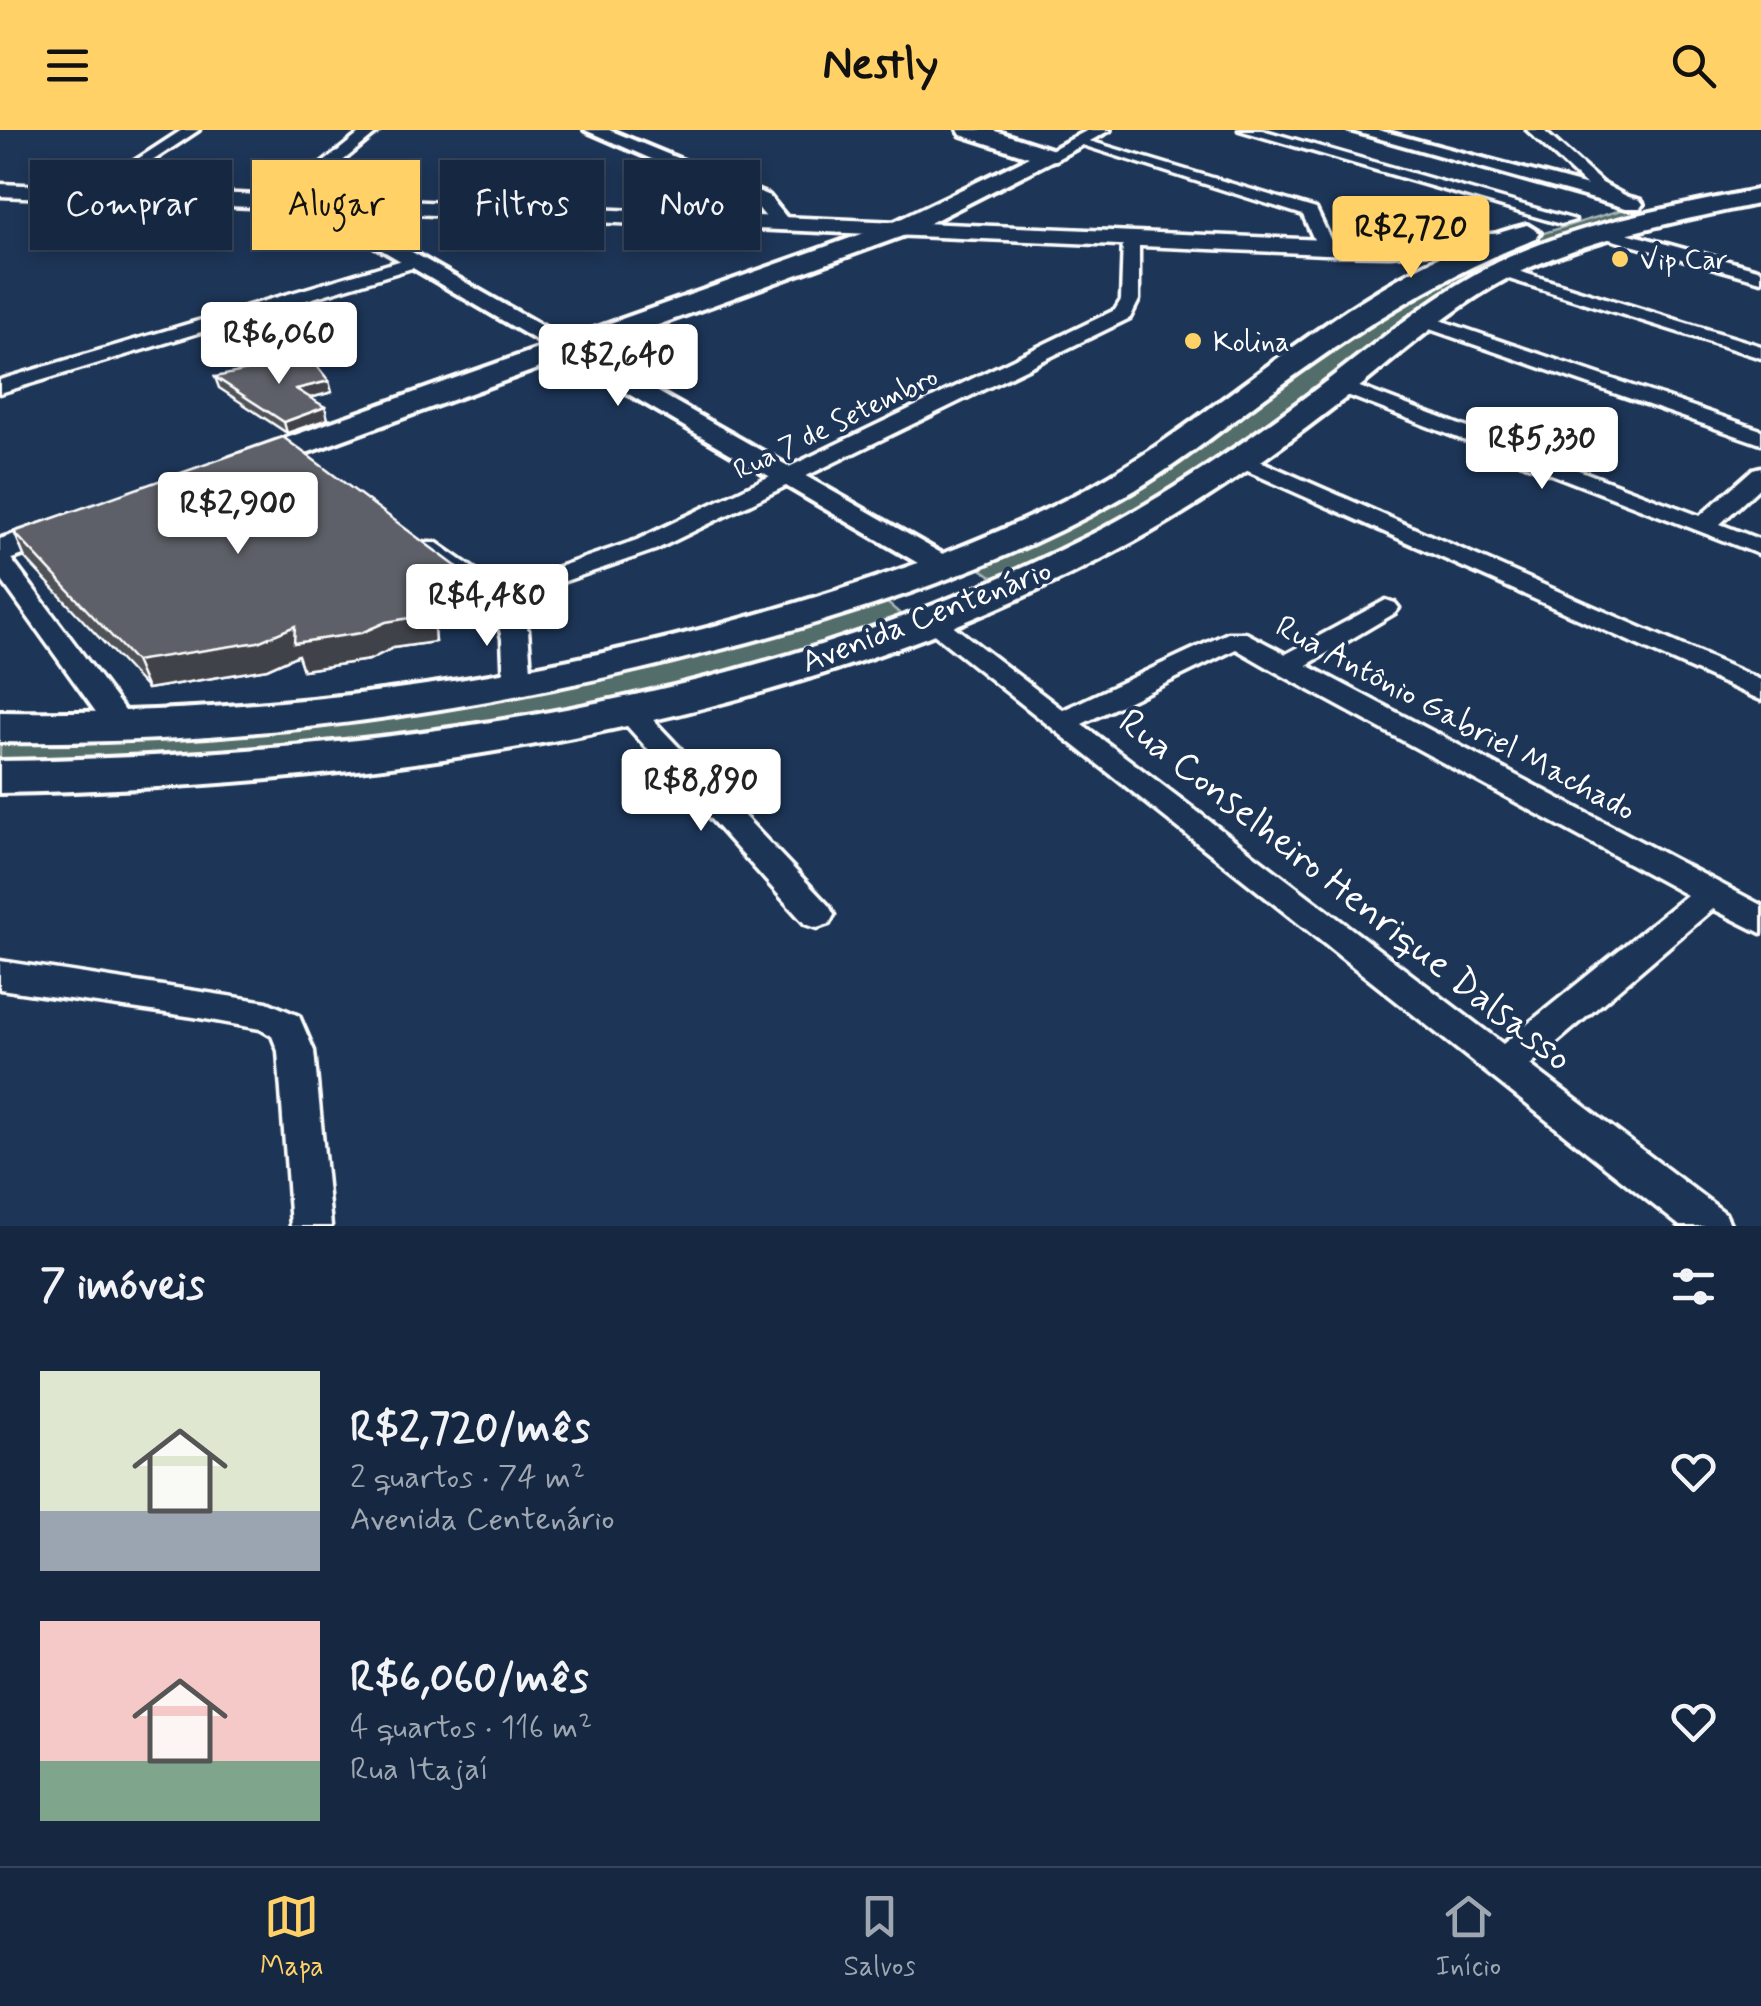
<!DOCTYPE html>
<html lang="pt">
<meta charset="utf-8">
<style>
:root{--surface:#162841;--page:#1f3048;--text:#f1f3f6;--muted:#9ea6b1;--line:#35445a;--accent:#ffd166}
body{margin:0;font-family:Mynerve,sans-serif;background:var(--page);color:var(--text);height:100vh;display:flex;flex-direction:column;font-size:38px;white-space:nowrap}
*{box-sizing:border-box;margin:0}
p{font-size:32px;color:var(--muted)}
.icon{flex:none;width:55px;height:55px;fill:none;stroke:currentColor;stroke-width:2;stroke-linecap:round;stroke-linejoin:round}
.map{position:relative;height:1096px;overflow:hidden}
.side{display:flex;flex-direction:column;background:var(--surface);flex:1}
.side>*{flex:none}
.banner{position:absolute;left:30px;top:30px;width:1000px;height:90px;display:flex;gap:20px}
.price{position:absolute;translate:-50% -85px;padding:0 22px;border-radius:10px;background:#fff;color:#222;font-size:32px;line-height:65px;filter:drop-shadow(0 2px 5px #0008)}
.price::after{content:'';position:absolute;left:50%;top:60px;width:30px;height:22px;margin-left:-15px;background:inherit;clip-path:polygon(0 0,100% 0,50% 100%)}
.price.active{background:var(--accent);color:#111}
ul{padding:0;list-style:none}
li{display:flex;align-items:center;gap:30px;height:250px;padding:0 40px}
li span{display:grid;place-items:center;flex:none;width:280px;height:200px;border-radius:0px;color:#555}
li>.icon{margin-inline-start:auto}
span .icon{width:120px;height:120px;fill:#fffc;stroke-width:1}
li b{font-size:42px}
h2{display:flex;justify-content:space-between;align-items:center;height:120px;padding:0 40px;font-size:42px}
.tag{padding:0 35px;border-radius:0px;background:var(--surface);box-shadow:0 5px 15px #0003,0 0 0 2px var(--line);font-size:35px;line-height:90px}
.tag.active{background:var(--accent);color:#111}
header{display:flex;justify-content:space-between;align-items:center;height:130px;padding:0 40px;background:var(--accent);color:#111;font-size:45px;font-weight:700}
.tab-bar{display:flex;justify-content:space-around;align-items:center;height:140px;border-top:2px solid var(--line);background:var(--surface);font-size:28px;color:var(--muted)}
.tab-bar a{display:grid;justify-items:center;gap:5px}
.tab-bar .active{color:var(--accent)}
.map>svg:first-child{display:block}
.green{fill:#536d6a;stroke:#a9b6b4;stroke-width:2.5}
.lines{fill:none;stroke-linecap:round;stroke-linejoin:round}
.minor-casing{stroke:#fff;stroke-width:7}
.tertiary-casing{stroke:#fff;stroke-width:8}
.secondary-casing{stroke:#fff;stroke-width:7}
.primary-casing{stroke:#fff;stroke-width:8}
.minor{fill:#1d3557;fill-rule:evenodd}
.tertiary{fill:#1d3557;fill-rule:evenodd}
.secondary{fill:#1d3557;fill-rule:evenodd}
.primary{fill:#1d3557;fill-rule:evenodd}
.wall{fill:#505359;stroke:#fff;stroke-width:2.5}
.shaded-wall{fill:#414348;stroke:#fff;stroke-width:2.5}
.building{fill:#5d6067;stroke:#fff;stroke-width:2.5}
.poi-dot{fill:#ffd166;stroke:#1d3557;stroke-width:4}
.labels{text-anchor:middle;stroke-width:8;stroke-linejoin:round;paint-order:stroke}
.far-poi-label{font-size:28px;fill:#fff;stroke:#1d3557;text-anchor:start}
.far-street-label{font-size:28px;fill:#fff;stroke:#1d3557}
.street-label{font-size:32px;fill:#fff;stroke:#1d3557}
.near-street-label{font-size:38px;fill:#fff;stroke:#1d3557}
</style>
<header><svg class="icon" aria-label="menu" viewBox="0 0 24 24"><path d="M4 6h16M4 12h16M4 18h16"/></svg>Nestly<svg class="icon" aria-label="search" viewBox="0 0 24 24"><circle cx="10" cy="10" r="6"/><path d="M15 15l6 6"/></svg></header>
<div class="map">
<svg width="1761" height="1096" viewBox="0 0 1761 1096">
<rect width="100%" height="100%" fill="#1d3557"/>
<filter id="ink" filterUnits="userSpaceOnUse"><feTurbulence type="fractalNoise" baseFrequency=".01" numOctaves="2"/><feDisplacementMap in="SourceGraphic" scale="20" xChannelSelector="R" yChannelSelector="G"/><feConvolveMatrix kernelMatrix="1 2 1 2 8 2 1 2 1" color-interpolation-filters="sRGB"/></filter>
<g filter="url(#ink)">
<!-- green -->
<path class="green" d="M1634 76 1657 86 1510 130 1150 375 999 451 973 434 1352 202 1504 115Z
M885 471 904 487 792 528 652 564 423 607 154 634 0 635V605L412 582 652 539Z"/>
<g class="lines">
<defs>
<path id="minor" d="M182 0H199L98 67 84 64Z
M364 0H380L290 75H278V69Z
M1239 0H1262L1575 90 1561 94Z
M1527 0H1543L1602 53 1641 74 1627 77 1590 59Z
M1076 7 1316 79 1334 117 1319 121 1303 85 1076 13Z
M1608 98 1761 140V151L1602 107 1600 103Z
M1131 103 1139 108V170L1130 188 655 420 513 469 528 500 532 555 528 561H508L504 555 502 509 496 483 475 462 416 418 419 413H437L500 457 637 410 1115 180 1121 170 1123 108Z
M416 126 425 131 422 135 0 263V250Z
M1502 136 1761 216V228L1496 145V137Z
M1425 185 1761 300V314L1418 195 1416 191Z
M1341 250 1700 386 1753 339 1761 337V356L1720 394 1761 410V425L1334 260 1331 256Z
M1242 323 1761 550V570L1234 335 1231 330Z
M0 424 9 426 131 589 135 596 131 603H111L0 448Z
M1386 470 1395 473 1399 478 1395 483 1307 535 1761 775V803L1713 779 1530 935 1725 1083 1731 1096H1680L916 490 929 482 938 484 1063 580 1228 503H1246L1286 524ZM1236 519 1276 542 1687 765 1503 914 1082 594Z
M629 572 639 575 829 776 834 785 829 794 817 798 805 794 619 587 615 581 619 575Z
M0 831 267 872 299 886 314 921 331 1096H291L278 921 272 906 260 899 194 887 0 859Z"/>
<path id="tertiary" d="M585 0H609L769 66 791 93 781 99 774 97 755 74Z
M1088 0H1110L1055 30H1043L1040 26Z
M1349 0H1378L1640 70 1643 74 1640 78H1626Z
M317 68 955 431 960 437 955 443H935L310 78V70Z"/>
<path id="secondary" d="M0 54 1325 110 1390 111 1506 103 1518 110 1506 117 1390 125 1325 124 0 66Z"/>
<path id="primary" d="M958 0H992L1057 21 1061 26 908 104 254 342 242 345 230 342 225 335 230 328 890 94 1029 27 961 5Z
M1761 59V73C1675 92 1585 108 1506 149 1450 179 1402 223 1353 262 1283 317 1211 369 1133 412 786 601 389 655 0 663V631C384 624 758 577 1104 398 1185 355 1260 302 1333 246 1383 208 1432 166 1488 137 1572 94 1669 78 1761 59Z
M1527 95 1540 103 1536 109C1437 147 1351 204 1265 267 1217 303 1169 342 1116 371 993 440 856 484 721 519 481 582 249 615 0 612V582C267 586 530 552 786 476 891 445 996 408 1092 356 1236 276 1363 136 1527 95Z
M71 385 84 388 89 396 84 404 0 433V409Z"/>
</defs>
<!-- minor casing -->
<use href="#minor" class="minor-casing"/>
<!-- tertiary casing -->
<use href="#tertiary" class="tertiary-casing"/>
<!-- secondary casing -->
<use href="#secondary" class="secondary-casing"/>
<!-- primary casing -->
<use href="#primary" class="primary-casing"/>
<!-- minor -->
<use href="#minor" class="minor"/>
<!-- tertiary -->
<use href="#tertiary" class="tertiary"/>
<!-- secondary -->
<use href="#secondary" class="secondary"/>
<!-- primary -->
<use href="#primary" class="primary"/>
</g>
<!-- wall -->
<path class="wall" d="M215 247 332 262 310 268 328 289 287 303 219 258Z
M14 402 457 437 463 463 433 485 435 512 393 518 369 530 303 540 298 525 267 539 147 559 25 428Z"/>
<!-- shaded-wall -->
<path class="shaded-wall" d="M329 251 332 262 299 271 296 259Z
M325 277 328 289 287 303 284 292Z
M457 437 463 463 433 485 435 512 393 518 369 530 303 540 298 525 267 539 147 559 135 531 295 496 426 459Z"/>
<!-- building -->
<path class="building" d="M310 227 329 251 296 259 325 277 284 292 215 247Z
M283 307 457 437 426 459 428 485 386 492 361 503 294 513 295 496 258 512 135 531 14 402Z"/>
</g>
<!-- markers -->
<g class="poi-dot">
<circle cx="1620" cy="129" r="10"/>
<circle cx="1193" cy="211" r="10"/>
</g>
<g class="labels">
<!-- far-poi labels -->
<g class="far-poi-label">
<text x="1640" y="139">Vip Car</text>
<text x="1213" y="221">Kolina</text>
</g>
<!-- far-street labels -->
<g class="far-street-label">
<text transform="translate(835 292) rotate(-26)" y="10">Rua 7 de Setembro</text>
</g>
<!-- street labels -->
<g class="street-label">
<text transform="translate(926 485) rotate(-21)" y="11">Avenida Centenário</text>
<text transform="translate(1456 587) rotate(28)" y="11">Rua Antônio Gabriel Machado</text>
</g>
<!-- near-street labels -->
<g class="near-street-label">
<text transform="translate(1346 759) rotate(38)" y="13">Rua Conselheiro Henrique Dalsasso</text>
</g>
</g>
</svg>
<b class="price active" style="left:1411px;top:151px">R$2,720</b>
<b class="price" style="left:279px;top:257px">R$6,060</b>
<b class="price" style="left:618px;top:279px">R$2,640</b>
<b class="price" style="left:1542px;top:362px">R$5,330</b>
<b class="price" style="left:238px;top:427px">R$2,900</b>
<b class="price" style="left:487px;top:519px">R$4,480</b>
<b class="price" style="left:701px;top:704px">R$8,890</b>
<div class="banner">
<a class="tag">Comprar</a>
<a class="tag active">Alugar</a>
<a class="tag">Filtros</a>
<a class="tag">Novo</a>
</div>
</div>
<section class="side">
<h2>7 imóveis<svg class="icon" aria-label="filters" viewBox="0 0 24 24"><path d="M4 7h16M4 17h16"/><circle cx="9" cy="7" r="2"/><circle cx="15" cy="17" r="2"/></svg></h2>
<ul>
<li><span style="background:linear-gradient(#dfe7d0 70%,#9aa5b1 0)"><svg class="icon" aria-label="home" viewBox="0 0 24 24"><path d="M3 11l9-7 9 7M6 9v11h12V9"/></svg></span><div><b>R$2,720/mês</b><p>2 quartos · 74 m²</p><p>Avenida Centenário</p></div><svg class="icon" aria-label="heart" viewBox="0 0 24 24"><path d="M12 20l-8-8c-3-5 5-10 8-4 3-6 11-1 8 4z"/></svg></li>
<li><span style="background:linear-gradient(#f6c9c9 70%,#7fa58c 0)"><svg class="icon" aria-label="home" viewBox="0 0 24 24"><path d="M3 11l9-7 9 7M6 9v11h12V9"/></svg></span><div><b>R$6,060/mês</b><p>4 quartos · 116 m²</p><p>Rua Itajaí</p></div><svg class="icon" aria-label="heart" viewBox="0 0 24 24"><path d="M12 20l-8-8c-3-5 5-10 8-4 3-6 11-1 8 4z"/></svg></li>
</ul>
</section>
<nav class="tab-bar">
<a class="active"><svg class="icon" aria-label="map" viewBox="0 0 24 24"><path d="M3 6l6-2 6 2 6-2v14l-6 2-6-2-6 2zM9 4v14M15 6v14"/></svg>Mapa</a>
<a><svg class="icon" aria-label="saved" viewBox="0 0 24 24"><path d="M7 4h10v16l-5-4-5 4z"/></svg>Salvos</a>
<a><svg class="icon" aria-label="home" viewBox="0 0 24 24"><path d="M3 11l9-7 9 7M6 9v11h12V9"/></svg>Início</a>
</nav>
